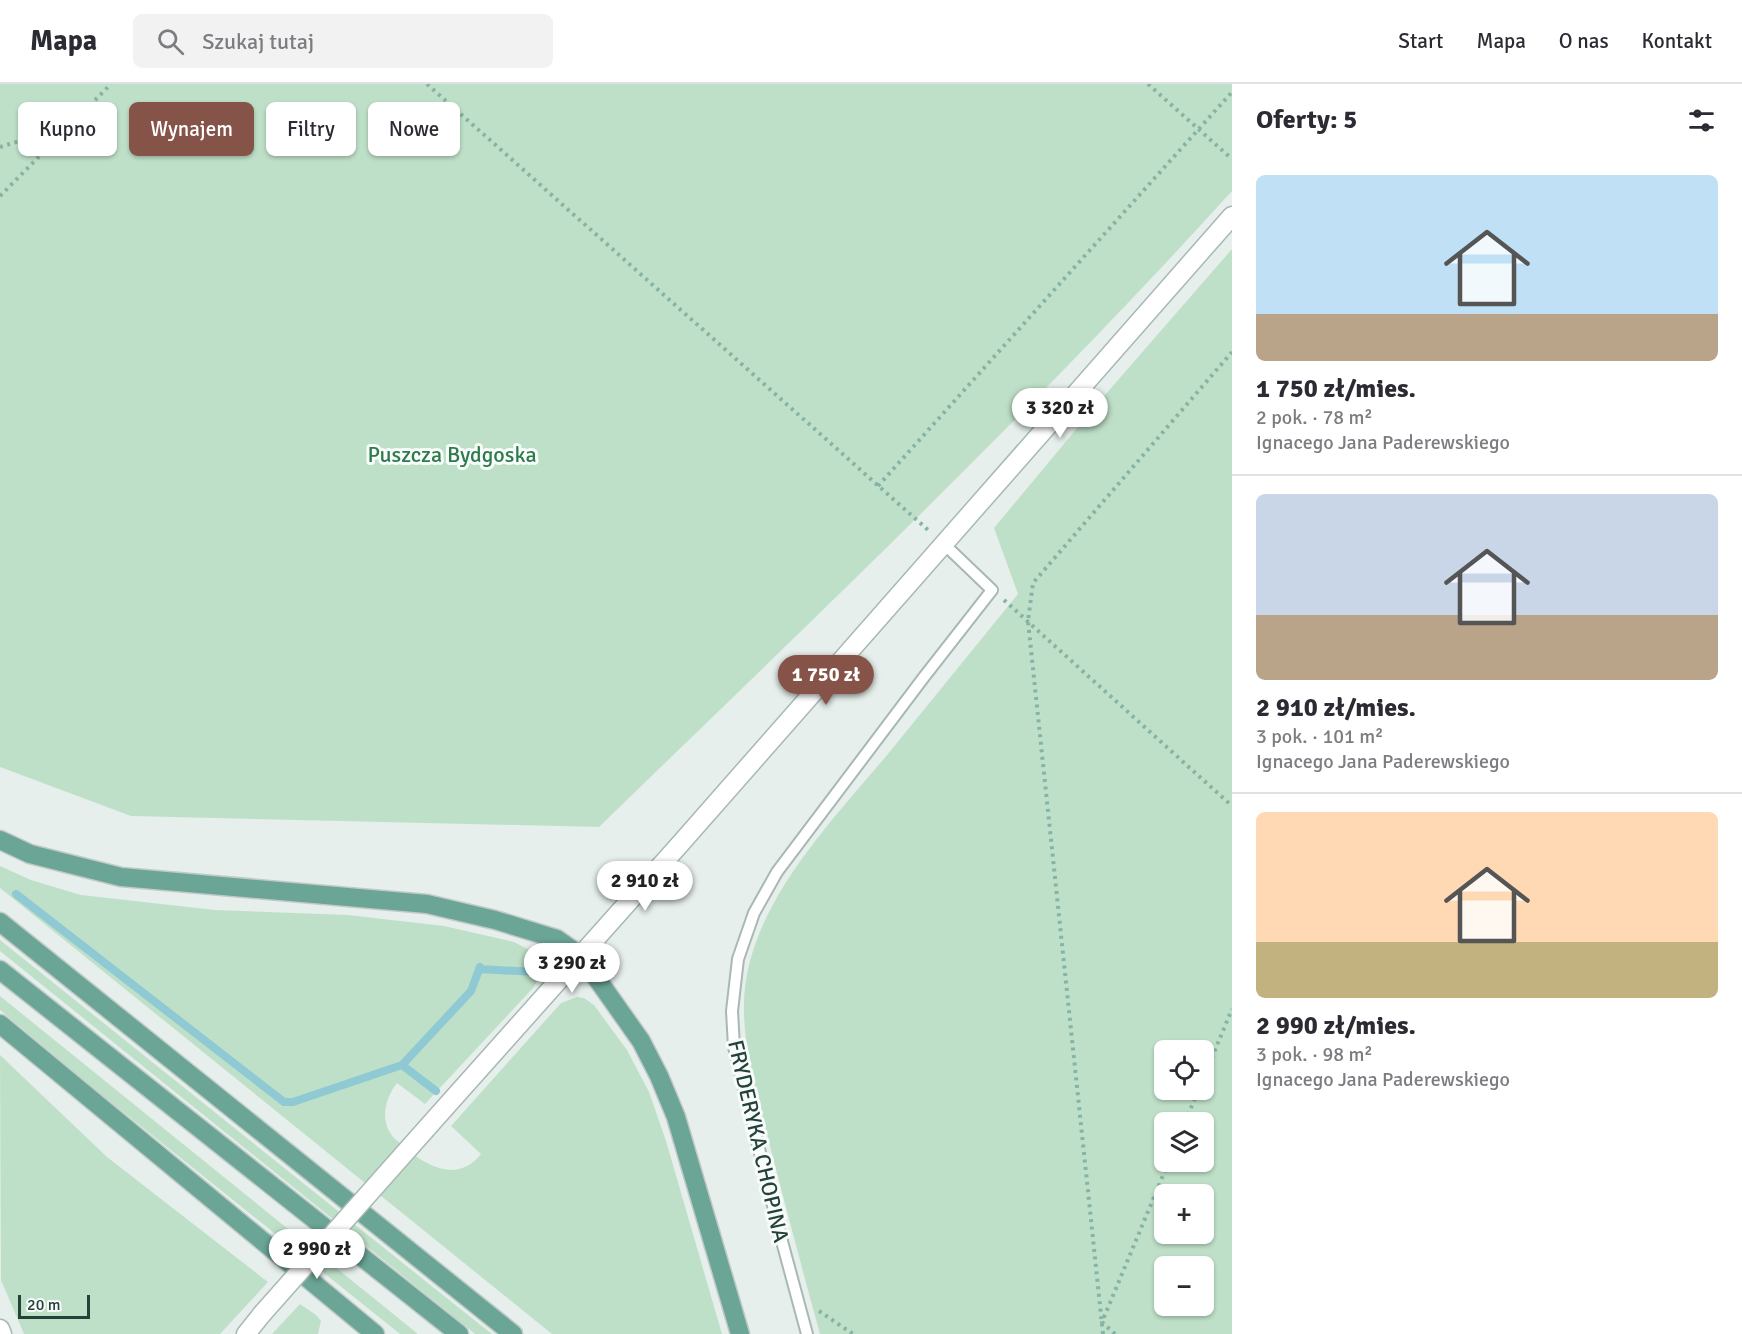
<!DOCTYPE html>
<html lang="pl">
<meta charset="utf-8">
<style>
:root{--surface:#fff;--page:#f2f2f3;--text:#2b2b33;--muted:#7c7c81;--line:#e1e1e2;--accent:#855347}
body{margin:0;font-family:Signika,sans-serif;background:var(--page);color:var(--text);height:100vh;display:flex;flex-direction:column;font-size:22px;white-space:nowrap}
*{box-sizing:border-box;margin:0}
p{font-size:20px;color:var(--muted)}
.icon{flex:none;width:33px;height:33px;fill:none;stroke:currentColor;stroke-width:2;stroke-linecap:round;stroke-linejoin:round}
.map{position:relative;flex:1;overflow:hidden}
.panel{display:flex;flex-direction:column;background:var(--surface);width:510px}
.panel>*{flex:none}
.guide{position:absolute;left:18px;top:18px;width:570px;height:54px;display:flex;gap:12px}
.buttons{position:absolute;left:1154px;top:956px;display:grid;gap:12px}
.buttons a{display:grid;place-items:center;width:60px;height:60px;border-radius:9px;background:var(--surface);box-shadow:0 2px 4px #0004;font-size:30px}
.scale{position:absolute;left:18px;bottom:15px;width:72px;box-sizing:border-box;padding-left:6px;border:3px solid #24423a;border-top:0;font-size:16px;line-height:21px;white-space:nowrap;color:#24423a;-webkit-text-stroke:4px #f7fbf9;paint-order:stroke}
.price{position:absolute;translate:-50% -51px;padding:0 14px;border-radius:21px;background:#fff;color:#222;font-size:20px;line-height:39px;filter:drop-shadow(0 2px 3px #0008)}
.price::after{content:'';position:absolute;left:50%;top:36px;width:18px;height:14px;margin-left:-9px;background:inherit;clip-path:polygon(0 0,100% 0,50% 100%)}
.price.current{background:var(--accent);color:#fff}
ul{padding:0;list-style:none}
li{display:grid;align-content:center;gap:12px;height:318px;padding:0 24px}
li+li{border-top:2px solid var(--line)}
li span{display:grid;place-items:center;height:186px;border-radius:9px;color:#555}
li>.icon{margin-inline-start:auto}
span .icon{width:108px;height:108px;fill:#fffc;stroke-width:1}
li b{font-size:26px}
h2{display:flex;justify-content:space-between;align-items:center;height:72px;padding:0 24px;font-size:26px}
.tag{padding:0 21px;border-radius:9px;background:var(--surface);box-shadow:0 2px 4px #0004;font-size:21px;line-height:54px}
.tag.current{background:var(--accent);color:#fff}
header{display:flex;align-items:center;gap:36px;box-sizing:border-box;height:84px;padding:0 30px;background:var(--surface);border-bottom:2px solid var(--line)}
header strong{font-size:28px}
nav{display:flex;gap:33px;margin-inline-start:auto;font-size:21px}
.search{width:420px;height:54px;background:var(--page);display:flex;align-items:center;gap:15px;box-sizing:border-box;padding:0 21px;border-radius:9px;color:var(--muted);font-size:22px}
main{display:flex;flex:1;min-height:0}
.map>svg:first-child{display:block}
.green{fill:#bfe0c8;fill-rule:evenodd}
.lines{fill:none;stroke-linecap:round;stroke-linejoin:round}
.stream{stroke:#8ec9d4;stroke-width:8}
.service-casing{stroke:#a8b8b2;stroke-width:14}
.minor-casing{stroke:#a8b8b2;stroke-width:21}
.tertiary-casing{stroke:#a8b8b2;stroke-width:21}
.primary-casing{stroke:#c2cac8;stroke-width:21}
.path{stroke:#86b3a5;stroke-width:4;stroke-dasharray:3 4.5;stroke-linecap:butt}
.service{stroke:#fff;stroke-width:10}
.minor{stroke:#fff;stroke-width:18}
.tertiary{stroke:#fff;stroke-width:18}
.primary{stroke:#6aa596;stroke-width:18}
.tertiary-bridge-casing{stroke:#a8b8b2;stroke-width:21;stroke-linecap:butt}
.tertiary-bridge{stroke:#fff;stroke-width:18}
.labels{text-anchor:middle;stroke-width:6;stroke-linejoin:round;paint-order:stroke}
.park-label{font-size:22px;fill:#2d7a4b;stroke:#f7fbf9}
.street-label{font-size:22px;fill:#24423a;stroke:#f7fbf9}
</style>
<header>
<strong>Mapa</strong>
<div class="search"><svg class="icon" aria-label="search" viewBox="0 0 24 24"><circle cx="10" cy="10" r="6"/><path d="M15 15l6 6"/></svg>Szukaj tutaj</div>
<nav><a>Start</a><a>Mapa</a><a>O nas</a><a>Kontakt</a></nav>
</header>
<main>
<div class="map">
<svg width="1232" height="1250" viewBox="0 0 1232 1250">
<rect width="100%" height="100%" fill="#e6efeb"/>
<!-- green -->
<path class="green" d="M0 0H1232V107C1031 329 813 535 599 743L131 732 0 683Z
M1232 165V1250H820C803 1189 787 1127 771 1066 759 1017 743 970 744 919 746 822 834 735 892 665 934 613 976 562 1018 510L994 444 1098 319ZM1164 966H1203V1005H1164ZM1164 1038H1203V1077H1164ZM1164 1110H1203V1149H1164ZM1164 1182H1203V1221H1164Z
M0 782 31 796 81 811 215 826 348 831 444 842 514 858 533 868 543 887 533 904 425 1020 397 999C385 1014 379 1038 394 1054 400 1059 406 1064 412 1069 433 1086 461 1096 481 1070L451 1042 561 919 577 913 584 914 594 921 627 966 649 1008 666 1057 722 1250H552L0 804Z
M0 856 434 1204 492 1250H475L468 1244 0 867Z
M0 912 418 1250H400L101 1010 0 926Z
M0 971 107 1073 268 1198 220 1250H24L1 1196Z
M300 1220 316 1231 321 1237 318 1250H272Z"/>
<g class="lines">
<!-- stream -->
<path class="stream" d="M16 810 284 1018H293L402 981 471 907 480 883
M479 885 536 888
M402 981 436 1007"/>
<defs>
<path id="service" d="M807 1250 780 1150 734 963 732 927 738 875 754 829 777 788 924 593 992 506 944 460"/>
<path id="minor" d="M0 1245 2 1250"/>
<path id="tertiary" d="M426 1045 681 759 1232 132
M246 1250 262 1230"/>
<path id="primary" d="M0 756 30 770 121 793 427 820 495 836 557 855 581 872 641 957 659 992 676 1033 740 1250
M0 838 513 1250
M0 886 459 1250
M0 940 375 1250"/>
</defs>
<!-- service casing -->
<use href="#service" class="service-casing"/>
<!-- minor casing -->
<use href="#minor" class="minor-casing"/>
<!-- tertiary casing -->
<use href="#tertiary" class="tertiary-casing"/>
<!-- primary casing -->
<use href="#primary" class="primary-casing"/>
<!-- path -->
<path class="path" d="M427 0 928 446
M1148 0 1232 75
M0 63 71 41
M0 112 111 0
M878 402 1232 8
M1004 516 1232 722
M1203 995 1232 925
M1185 1038 1199 1005
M819 1227 853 1250
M1103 1250 1028 537 1033 499 1232 268
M1115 1250 1102 1238 1169 1077"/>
<!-- service -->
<use href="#service" class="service"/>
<!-- minor -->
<use href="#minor" class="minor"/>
<!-- tertiary -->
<use href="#tertiary" class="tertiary"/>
<!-- primary -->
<use href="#primary" class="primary"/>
<defs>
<path id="tertiary-bridge" d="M262 1230 426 1045"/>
</defs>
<!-- tertiary-bridge casing -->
<use href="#tertiary-bridge" class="tertiary-bridge-casing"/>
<!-- tertiary-bridge -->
<use href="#tertiary-bridge" class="tertiary-bridge"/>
</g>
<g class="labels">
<!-- park labels -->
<g class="park-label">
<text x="452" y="378">Puszcza Bydgoska</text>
</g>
<!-- street labels -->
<g class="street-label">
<text transform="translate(759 1057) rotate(77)" y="8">FRYDERYKA CHOPINA</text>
</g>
</g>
</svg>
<div class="buttons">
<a><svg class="icon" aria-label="locate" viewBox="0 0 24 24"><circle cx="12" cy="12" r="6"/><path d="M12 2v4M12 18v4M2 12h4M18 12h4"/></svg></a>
<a><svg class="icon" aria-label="layers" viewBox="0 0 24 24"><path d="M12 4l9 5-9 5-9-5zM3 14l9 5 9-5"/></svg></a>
<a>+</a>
<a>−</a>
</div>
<div class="scale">20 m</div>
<b class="price" style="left:1060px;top:355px">3 320 zł</b>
<b class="price current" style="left:826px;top:622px">1 750 zł</b>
<b class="price" style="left:645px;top:828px">2 910 zł</b>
<b class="price" style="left:572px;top:910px">3 290 zł</b>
<b class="price" style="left:317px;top:1196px">2 990 zł</b>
<div class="guide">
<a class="tag">Kupno</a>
<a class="tag current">Wynajem</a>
<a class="tag">Filtry</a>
<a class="tag">Nowe</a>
</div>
</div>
<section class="panel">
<h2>Oferty: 5<svg class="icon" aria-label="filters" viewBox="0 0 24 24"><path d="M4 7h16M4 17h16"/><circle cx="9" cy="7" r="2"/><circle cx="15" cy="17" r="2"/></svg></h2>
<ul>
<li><span style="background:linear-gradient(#bfe0f5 75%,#b9a48a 0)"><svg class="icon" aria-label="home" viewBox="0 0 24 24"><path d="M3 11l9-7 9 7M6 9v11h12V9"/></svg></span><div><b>1 750 zł/mies.</b><p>2 pok. · 78 m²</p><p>Ignacego Jana Paderewskiego</p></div></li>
<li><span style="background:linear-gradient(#c9d6e8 65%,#b9a48a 0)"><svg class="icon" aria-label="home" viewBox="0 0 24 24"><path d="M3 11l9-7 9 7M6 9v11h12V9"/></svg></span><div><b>2 910 zł/mies.</b><p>3 pok. · 101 m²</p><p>Ignacego Jana Paderewskiego</p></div></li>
<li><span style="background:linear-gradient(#ffd9b3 70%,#c2b280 0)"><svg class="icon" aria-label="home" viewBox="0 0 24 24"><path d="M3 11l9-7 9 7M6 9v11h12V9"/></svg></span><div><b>2 990 zł/mies.</b><p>3 pok. · 98 m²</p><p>Ignacego Jana Paderewskiego</p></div></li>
</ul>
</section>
</main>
